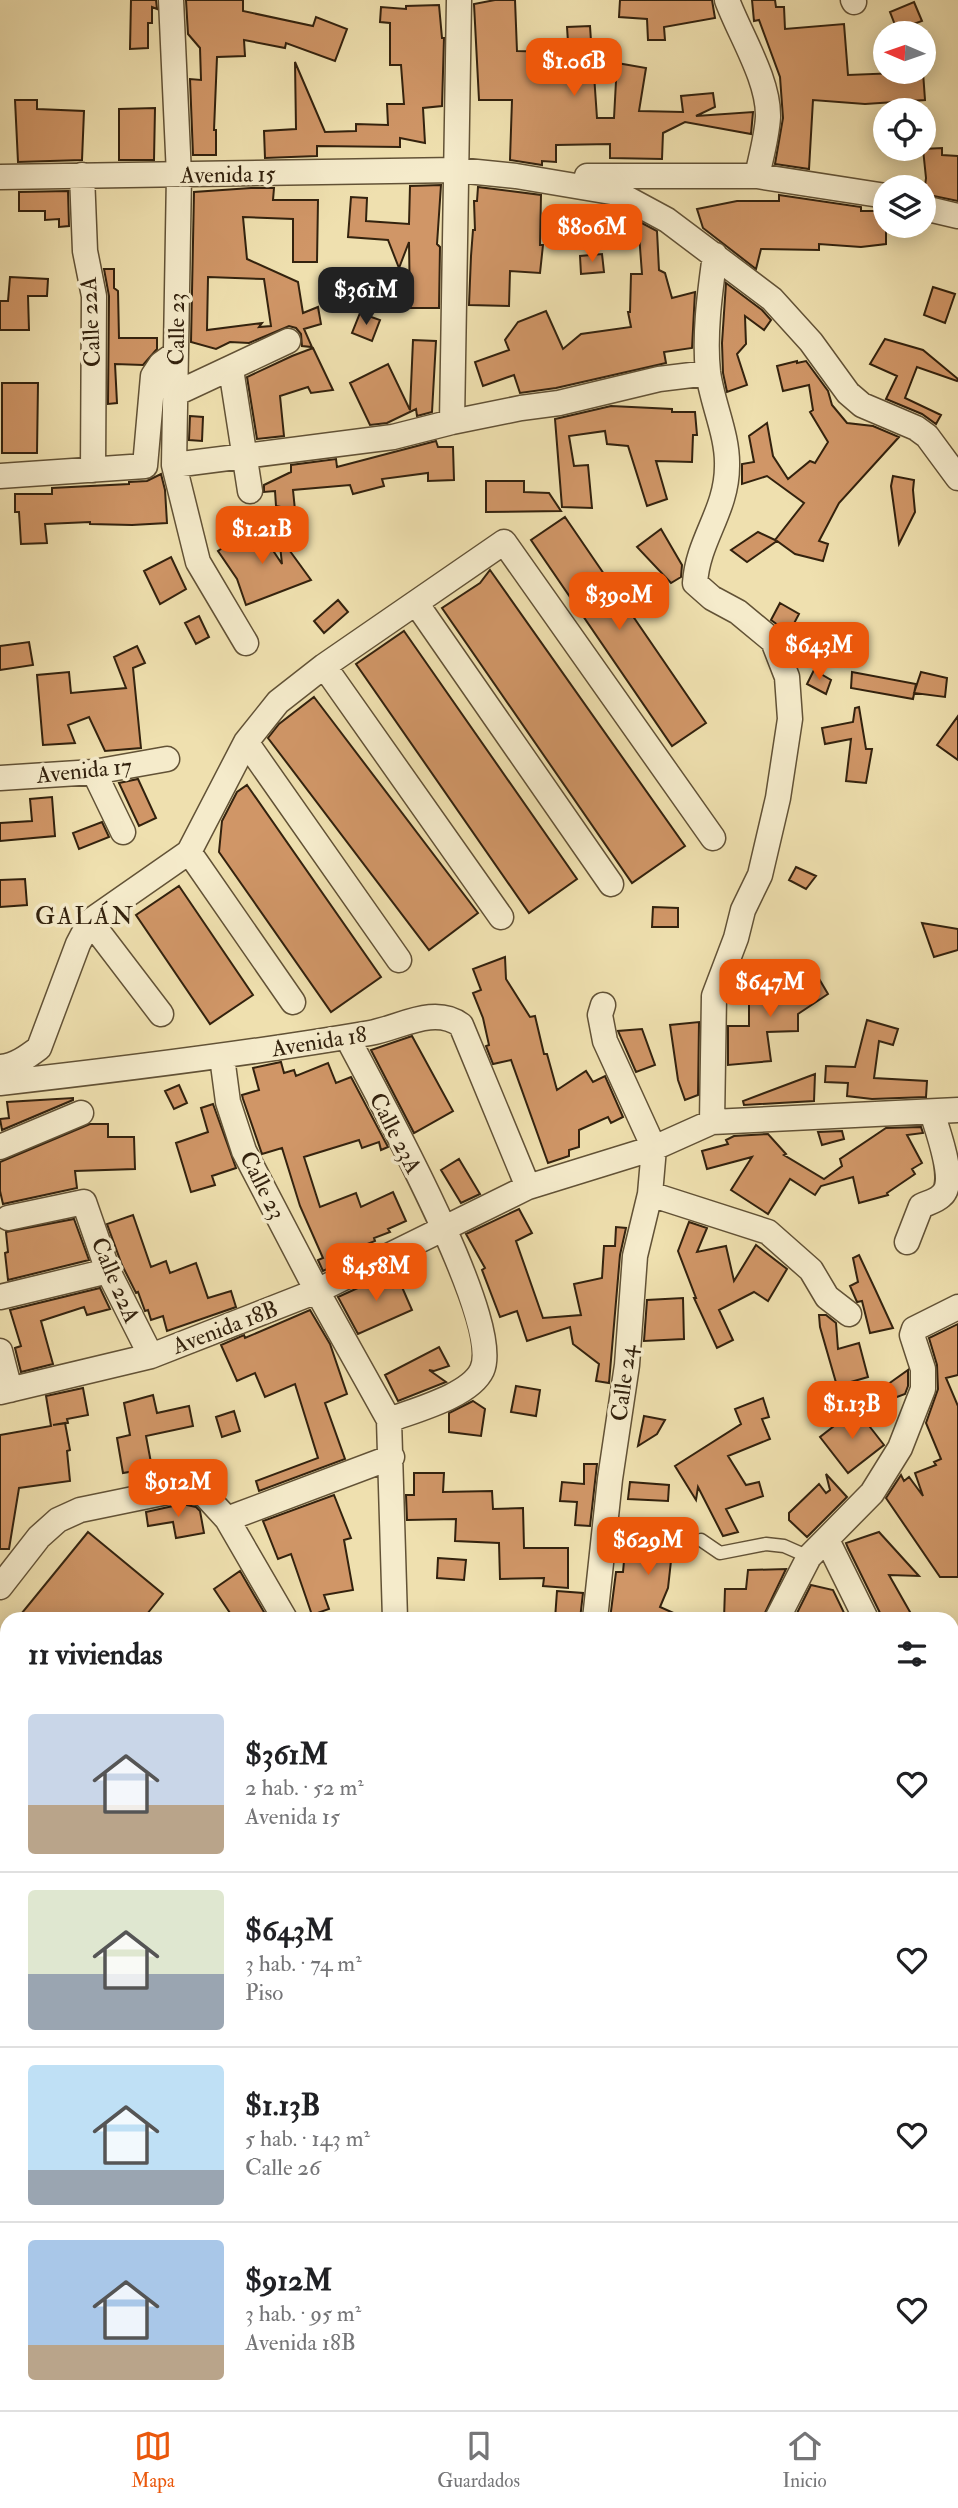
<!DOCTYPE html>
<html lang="es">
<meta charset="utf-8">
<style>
:root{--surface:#fff;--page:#f2f2f2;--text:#202124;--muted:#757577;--line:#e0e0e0;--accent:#ea580c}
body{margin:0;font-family:"IM FELL Double Pica",serif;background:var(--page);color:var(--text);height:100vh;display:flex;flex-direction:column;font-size:26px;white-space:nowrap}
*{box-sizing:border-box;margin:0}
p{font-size:23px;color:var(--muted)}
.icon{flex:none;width:38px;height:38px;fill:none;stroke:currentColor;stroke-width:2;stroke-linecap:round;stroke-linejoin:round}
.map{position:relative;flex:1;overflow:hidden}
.drawer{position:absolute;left:0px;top:1612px;width:959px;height:800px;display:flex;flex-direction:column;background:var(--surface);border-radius:21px 21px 0 0;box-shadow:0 4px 18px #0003}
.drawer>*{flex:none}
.needle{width:46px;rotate:272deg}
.tools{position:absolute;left:873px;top:21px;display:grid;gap:14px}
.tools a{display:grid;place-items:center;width:63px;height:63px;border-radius:50%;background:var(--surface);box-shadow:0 4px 18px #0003;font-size:35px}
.price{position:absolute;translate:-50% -60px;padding:0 16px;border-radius:14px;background:var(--accent);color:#fff;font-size:23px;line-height:46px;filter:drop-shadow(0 2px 4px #0008)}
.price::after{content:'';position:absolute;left:50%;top:42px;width:21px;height:16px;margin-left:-10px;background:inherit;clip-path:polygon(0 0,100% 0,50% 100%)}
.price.selected{background:#222;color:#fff}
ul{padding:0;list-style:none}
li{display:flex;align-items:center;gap:21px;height:175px;padding:0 28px}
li+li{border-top:2px solid var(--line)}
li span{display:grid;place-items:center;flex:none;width:196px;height:140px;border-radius:7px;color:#555}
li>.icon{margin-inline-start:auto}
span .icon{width:84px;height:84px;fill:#fffc;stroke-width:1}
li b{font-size:30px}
h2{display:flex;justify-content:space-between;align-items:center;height:84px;padding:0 28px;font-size:30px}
.tab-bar{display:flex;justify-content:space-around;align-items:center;height:98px;border-top:2px solid var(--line);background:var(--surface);font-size:19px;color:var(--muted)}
.tab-bar a{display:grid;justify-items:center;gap:4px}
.tab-bar .selected{color:var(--accent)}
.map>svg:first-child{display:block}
.building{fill:#d09667;stroke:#33220e;stroke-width:2;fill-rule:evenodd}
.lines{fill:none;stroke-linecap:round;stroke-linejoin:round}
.lane-casing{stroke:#625236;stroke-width:15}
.street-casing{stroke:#625236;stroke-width:27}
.lane{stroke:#f5ebcb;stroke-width:12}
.street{stroke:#f5ebcb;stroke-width:24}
.labels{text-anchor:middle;stroke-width:7;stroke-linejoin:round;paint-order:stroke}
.street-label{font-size:23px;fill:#33220e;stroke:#f5ebcb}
.neighbourhood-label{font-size:24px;letter-spacing:2px;fill:#33220e;stroke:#f5ebcb}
</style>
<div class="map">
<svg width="958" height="2410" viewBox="0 0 958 2410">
<rect width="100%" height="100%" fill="#efe0af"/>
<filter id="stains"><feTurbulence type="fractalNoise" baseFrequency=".00286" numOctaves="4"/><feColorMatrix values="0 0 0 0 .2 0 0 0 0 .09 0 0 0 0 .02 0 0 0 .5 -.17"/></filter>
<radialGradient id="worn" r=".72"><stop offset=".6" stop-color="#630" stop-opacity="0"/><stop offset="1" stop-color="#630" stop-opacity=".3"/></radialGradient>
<!-- building -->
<path class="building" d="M131 0H156L157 9 152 7V23H148V48L130 49Z
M186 0H243V11L313 26 316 17 347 29 335 61 286 43 285 48 244 40 245 56 217 57 214 130H216V155H193L190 79 201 80 200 48 188 34Z
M495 0H515L517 51 555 52 554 54 593 60 597 118H614L617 63 646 68 639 111 683 112 681 96 713 93 715 107 696 116 753 112 751 134 685 122 663 133 662 159 610 158V144L556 145V162L542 161V165L510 160 512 100H479L474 4Z
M620 0H712L715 18 664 27 665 40H648L647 19 619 17Z
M752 0H775L776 7H784L785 29 844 24 848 75 923 72 925 100 865 104 813 100 809 169 775 164 783 118 780 77 759 20 754 21Z
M914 2 922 21 897 30 890 12Z
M439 5 442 38H444L442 106 423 108 425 143 400 138V147L317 146V156L265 158 264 131 296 129 295 62 325 132 356 131V124L388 125 387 104H404L401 65H390V23L380 22 381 7 406 9V6Z
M590 26 591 41 568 42 567 27Z
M15 100H37V109L84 111 82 160 18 162Z
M155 108 154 160H119V109Z
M942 148V155L958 156V201L924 194 926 178 923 149Z
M441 185 437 244 440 247 439 308H410L409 242 399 268 388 240 348 237 351 197 367 198 366 221 409 224 410 186Z
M478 187 541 195 540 245H543L540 273 510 271 509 306 469 305 471 256 473 230H475L474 201H477Z
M251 188H274L273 200H318L317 262H293V219L243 217 247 259 298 282 303 313 318 307 321 324 304 329 312 347 302 346 301 334 296 328 289 326 249 343 230 342 216 349 191 342 194 192ZM208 277 264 279 271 326 259 327 262 323 207 330Z
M68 191 69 226 59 227V219L45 220V211H19V192Z
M779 195 861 207V211H886V244L861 247 819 244V250L761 249 756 269 703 228 697 209 737 201H779Z
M638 221 657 231 659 270 665 273 672 298 695 292 692 348 664 352 666 363 556 388 520 393 514 375 483 386 475 362 509 350 505 340 518 322 546 311 563 349 581 334 631 327 628 312H630L631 274H642Z
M602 254 604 272 581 274 580 256Z
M104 269H114V288L118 291 119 338H157V349L143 365 115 364 117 403 108 404 109 296Z
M10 277 48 279 47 296H28L29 330H0V301H8Z
M726 283 762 310 771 320 764 330 745 316 746 344 737 354 747 385 727 392 723 373 722 343Z
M933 287 955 294 945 323 924 315Z
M360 313 380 320 372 341 352 333Z
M885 339 923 350 958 379 957 381 917 367 905 398 941 415 936 424 922 414 886 399 897 376 870 364Z
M413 340 436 341 432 412 417 416 416 409 387 423 370 425 350 383 388 364 410 410Z
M313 348 333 390 311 393 308 387 280 396 284 436 257 439 247 377 292 356Z
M797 361V363L806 361 828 391 832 405 847 423 873 426 899 437 839 503 819 541 828 544 823 561 795 554 777 541 747 562 731 550 758 532 775 540 804 503 767 476 742 484V464L754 462 749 436 767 423 773 456 788 479 810 461 815 463 828 442 810 412 813 410 809 385 783 391 777 366Z
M2 383H38L37 453H2Z
M611 406 672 409V412H695L697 435H693L692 462 656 461 667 499 647 506 628 446 607 444 605 431 569 436 574 466 588 465 592 508 562 507 555 419Z
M190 416 203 417 202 441 189 440Z
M436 441 438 447H453L454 480 428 481V473L382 479 384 486 353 494 350 485 293 490 295 510 276 506 275 491 264 492V485L291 472V465L336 459 337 467Z
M161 474 165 490 167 523 132 525 90 524V522L45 524 47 543 21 544 19 512H15V494H52V488L129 484V482L147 481Z
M893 476 914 480 913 490 915 512 899 544 891 486Z
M486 481H524V492L549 493 561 511 486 512Z
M565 517 706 723 672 746 531 540Z
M256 525 282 564 279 536 311 580 246 605 237 579 218 551Z
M661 529 682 565 681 577 671 583 637 547Z
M171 557 186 589 160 604 144 571Z
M490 570 685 846 632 883 442 608 480 583Z
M338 600 348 612 324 633 314 621Z
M780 603 799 614 789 633 771 620Z
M199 616 209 637 196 644 185 623Z
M404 631 577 879 529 913 356 664Z
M29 642 33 665 0 670V646Z
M137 646 145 663 133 668 141 748 105 751 89 717 68 725 75 743 43 745 37 675 69 672 71 693 126 688 114 657Z
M814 670 831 680 826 694 807 684Z
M852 672 916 684 913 699 851 688Z
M921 672 947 678 945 697 914 693Z
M314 697 478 913 429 950 268 738 279 724Z
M859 707 866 749H872L866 783 846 781 851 739 825 744 822 728 853 722 855 708Z
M958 716V760L937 745Z
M138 779 156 818 139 826 119 783Z
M247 785 381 977 331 1012 219 852 222 821 237 792Z
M52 797 55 836 0 841V823L32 821 30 799Z
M102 822 109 837 79 849 73 833Z
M796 867 816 876 806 889 789 880Z
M25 879 27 905 0 907V880Z
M179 886 253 995 210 1024 136 915Z
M653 907 678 908V927H652Z
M922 923 958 929V950L934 957Z
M505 957 506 979 530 1017 535 1016 544 1054H547L557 1090 586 1071 593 1082 605 1076 623 1117 611 1123 608 1117 579 1130V1147L569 1150V1156L548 1163 511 1060 493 1064 486 1046 489 1045 483 1018 473 993 481 990 473 969Z
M818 977 828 994 798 1014V1031L767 1032 771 1061 728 1065V1026H749V986L806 985Z
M867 1020 898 1029 893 1045 879 1041 874 1078 927 1081 926 1097 872 1099 847 1096 848 1083 825 1082 826 1066 855 1067Z
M699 1022 698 1095 685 1100 678 1080 670 1025Z
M642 1029 655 1065 636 1072 618 1031Z
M412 1036 453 1111 414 1133 371 1050Z
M281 1062 284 1073 294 1070 296 1076 328 1063 336 1083 351 1077 388 1147 381 1150 379 1142 362 1148 359 1140 304 1157 320 1207 356 1193 361 1207 393 1192 406 1221 388 1229 390 1232 374 1238 375 1241 347 1252 350 1258 323 1271 318 1260 323 1258 300 1206 282 1148 262 1154 243 1099 242 1095 259 1090 253 1068Z
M815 1074 814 1101 744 1105 743 1101Z
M179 1085 187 1103 174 1109 165 1091Z
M73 1098V1100L2 1130 0 1119 9 1118 7 1102Z
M213 1104 236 1168 212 1176 215 1185 191 1192 176 1143 208 1132 201 1108Z
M90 1124H108V1137H134L135 1169 75 1171 77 1188 3 1204 0 1191V1162Z
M921 1127 923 1133 907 1135 922 1163 912 1169 915 1174 887 1193 888 1195 859 1203 853 1177 821 1186 815 1195 790 1179 768 1214 731 1190 752 1157 707 1169 702 1151 728 1144 726 1140 734 1136 768 1134 786 1154 784 1155 824 1179 842 1166 840 1159 886 1128Z
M842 1131 844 1139 822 1145 818 1132Z
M459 1159 480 1194 461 1203 441 1170Z
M519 1209 532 1233 516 1241 543 1318 581 1315 574 1284 602 1278 604 1246H615L616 1227 626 1228 620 1255 609 1383 596 1381 599 1364 573 1344 570 1327 527 1341 517 1311 500 1317 482 1270 485 1268 466 1234Z
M133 1215 151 1267 166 1261 170 1273 196 1263 208 1298 231 1291 236 1307 167 1331 163 1316 151 1320 148 1310 145 1311 138 1292 136 1293 122 1265 107 1224Z
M74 1219 89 1260 8 1280 5 1253 8 1252 6 1232Z
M689 1222 707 1228 697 1252 726 1246 734 1281 756 1245 787 1269 768 1301 754 1292 719 1310 733 1340 717 1348 694 1298H696L678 1251Z
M859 1255 875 1289 893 1328 870 1333 862 1301 857 1302 850 1286 858 1282 853 1258Z
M395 1271 412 1310 358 1334 338 1297Z
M100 1288 110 1309 87 1315 84 1307 41 1321 53 1364 21 1372 15 1348 21 1346 10 1310Z
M683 1298 684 1339 644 1341 647 1300Z
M310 1310 330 1344 347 1394 325 1403 345 1459 259 1491 256 1481 318 1458 295 1384 265 1397 255 1373 237 1381 221 1345 244 1335 245 1338Z
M819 1315H826L836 1323 838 1349 859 1343 868 1377 837 1386 820 1327Z
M958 1324V1375L946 1378 958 1406V1577H940L886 1498 901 1475 904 1481 909 1477 923 1496 915 1473 936 1465 934 1462 941 1459 926 1423 938 1389 937 1365 929 1338Z
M439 1347 449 1366 434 1371 429 1370 446 1382 398 1401 385 1375Z
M908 1370V1386L905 1394 889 1400 884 1387Z
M516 1386 540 1390 536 1416 511 1412Z
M83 1388 88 1415 67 1419 68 1423 53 1425 65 1423 70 1450 67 1451 70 1481 19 1488 9 1549H0V1435L51 1426 46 1396Z
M153 1395 157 1413 189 1406 193 1426 146 1436 152 1468 123 1473 117 1438 130 1435 124 1403Z
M763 1398 769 1417 762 1419 770 1439 728 1456 746 1485 759 1482 763 1496 726 1509 738 1532 723 1536 698 1487 696 1500 675 1466 741 1424 735 1409Z
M473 1401 485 1409 481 1436 449 1432V1413Z
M856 1409 884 1445 848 1473 820 1437Z
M234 1411 240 1431 222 1437 216 1417Z
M644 1416 665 1420 657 1434 638 1446Z
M584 1464H597L590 1526 575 1525 577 1502 560 1501 562 1482 584 1484Z
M414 1473H444L443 1492 492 1491 493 1509 523 1508 524 1548H568V1588L543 1586 544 1578 500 1579 499 1543 455 1541 456 1519 407 1520 406 1495H414Z
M826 1474 847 1497 807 1537 789 1520V1513L819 1484 826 1493 830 1490Z
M630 1482 669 1485 668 1501 628 1499Z
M334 1495 351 1538 344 1540 353 1590 324 1595 329 1609 312 1615 291 1554 278 1559 263 1521Z
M182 1504 196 1507 200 1511 204 1533 176 1538 173 1522 148 1526 146 1512Z
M653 1525 691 1532 687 1555 672 1552 668 1588 660 1607 687 1619H610L616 1572H623L625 1550 648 1553Z
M88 1532 163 1594 143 1619H17Z
M879 1532 919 1576 889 1575 914 1619H883L848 1548 846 1543Z
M438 1558 466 1560 464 1580 437 1578Z
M786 1569 762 1619H724L725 1589H746L748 1570Z
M240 1571 268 1619H234L214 1589Z
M811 1585 833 1590 847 1619H794Z
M557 1591 583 1593 580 1619H555Z"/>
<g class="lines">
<defs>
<path id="lane" d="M701 1540 720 1553 766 1544 784 1546 809 1557
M0 1685 7 1690"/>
<path id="street" d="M171 0 179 175 174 465 198 562 246 643
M727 0C740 35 769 80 768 117 767 136 761 157 757 176
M853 0 854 2
M82 175 85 251 94 296 93 470
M587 176H757L886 196
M0 177 457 170 516 176 617 193 667 220 772 299 811 342 848 393 862 405 916 428 927 436 958 478
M924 208 958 216
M231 369 250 491
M177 393 288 341
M452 422 459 0
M174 465 393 437 452 422 521 408 559 403 659 379 708 373
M0 476 145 466 153 376 161 364 175 354
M416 603 611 884
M324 666 501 917
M246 742 399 960
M94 772 123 832
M0 778 94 772 167 759
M189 852 293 1002
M90 921 161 1014
M347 1037C375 1091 504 1321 482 1370 470 1396 415 1410 389 1420
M222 1057 228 1102 244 1151 317 1291 389 1420 395 1619
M0 1067C15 1066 27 1057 39 1048L78 944 90 921 189 852 246 742 278 702 324 666 504 542 713 838
M0 1083C124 1069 247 1054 370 1033 399 1028 434 1005 461 1025L528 1187
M712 1122 714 996 736 938 743 910 760 875 778 798 790 719 787 677 773 641 738 612 712 598 695 583C698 539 727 511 727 466 728 435 712 403 708 372 704 334 710 292 715 255
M0 1147 81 1113
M650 1194 768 1232 811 1270 827 1297 849 1314
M8 1218 84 1202 108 1271 151 1356
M907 1242 921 1206C927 1203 936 1201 941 1196 958 1183 937 1130 932 1112
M0 1297 108 1271
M0 1351 10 1390
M0 1392 151 1356 317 1291 528 1187 654 1148 712 1122 958 1110
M227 1519 392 1457
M827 1540 866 1619
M0 1587 39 1537 58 1520 80 1510 182 1489 204 1494 227 1519 285 1619
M595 1619 610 1479 627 1365 635 1256 650 1194 654 1148 605 1041 600 1015 603 1005
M777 1619 809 1557 872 1493 900 1448 923 1389V1369L912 1335 914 1329 958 1307
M952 1725 958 1712
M0 1944 7 1950
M952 2137 958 2139
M952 2270 958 2249
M0 2326H7
M952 2388 958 2389
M0 2397 7 2386
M885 2404 948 2410
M538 2410V2404
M704 2410V2404"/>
</defs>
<!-- lane casing -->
<use href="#lane" class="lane-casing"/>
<!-- street casing -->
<use href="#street" class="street-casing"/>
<!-- lane -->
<use href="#lane" class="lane"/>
<!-- street -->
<use href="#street" class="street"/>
</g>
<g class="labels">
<!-- street labels -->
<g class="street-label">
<text transform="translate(228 174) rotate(-1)" y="8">Avenida 15</text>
<text transform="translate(90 322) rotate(-93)" y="8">Calle 22A</text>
<text transform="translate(176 329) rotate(-90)" y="8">Calle 23</text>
<text transform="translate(84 770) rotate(-6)" y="8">Avenida 17</text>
<text transform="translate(319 1041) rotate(-9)" y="8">Avenida 18</text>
<text transform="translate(396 1133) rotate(63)" y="8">Calle 23A</text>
<text transform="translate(263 1185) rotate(63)" y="8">Calle 23</text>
<text transform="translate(116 1280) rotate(67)" y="8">Calle 22A</text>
<text transform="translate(225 1327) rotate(-21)" y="8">Avenida 18B</text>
<text transform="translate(623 1383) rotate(-83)" y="8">Calle 24</text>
</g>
<!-- neighbourhood labels -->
<g class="neighbourhood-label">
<text x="85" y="924">GALÁN</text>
</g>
</g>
<rect width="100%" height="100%" filter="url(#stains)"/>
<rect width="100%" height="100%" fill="url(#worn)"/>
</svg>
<div class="tools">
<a><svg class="needle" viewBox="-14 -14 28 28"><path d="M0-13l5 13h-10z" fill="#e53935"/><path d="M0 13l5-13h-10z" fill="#757577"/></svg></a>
<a><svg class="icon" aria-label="locate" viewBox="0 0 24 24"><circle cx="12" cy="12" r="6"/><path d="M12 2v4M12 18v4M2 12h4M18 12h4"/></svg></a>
<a><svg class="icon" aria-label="layers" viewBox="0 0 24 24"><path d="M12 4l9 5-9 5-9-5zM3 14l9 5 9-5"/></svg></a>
</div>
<b class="price" style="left:574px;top:98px">$1.06B</b>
<b class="price" style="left:592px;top:264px">$806M</b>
<b class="price selected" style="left:366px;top:327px">$361M</b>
<b class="price" style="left:262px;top:566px">$1.21B</b>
<b class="price" style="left:619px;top:632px">$390M</b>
<b class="price" style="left:819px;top:682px">$643M</b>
<b class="price" style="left:770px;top:1019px">$647M</b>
<b class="price" style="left:376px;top:1303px">$458M</b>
<b class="price" style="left:852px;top:1441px">$1.13B</b>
<b class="price" style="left:178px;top:1519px">$912M</b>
<b class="price" style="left:648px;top:1577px">$629M</b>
<section class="drawer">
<h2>11 viviendas<svg class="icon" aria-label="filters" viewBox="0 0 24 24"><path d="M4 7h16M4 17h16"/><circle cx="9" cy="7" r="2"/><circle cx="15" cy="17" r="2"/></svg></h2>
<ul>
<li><span style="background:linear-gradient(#c9d6e8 65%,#b9a48a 0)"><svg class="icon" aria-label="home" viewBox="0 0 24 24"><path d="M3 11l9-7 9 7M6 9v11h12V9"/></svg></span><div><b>$361M</b><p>2 hab. · 52 m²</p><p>Avenida 15</p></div><svg class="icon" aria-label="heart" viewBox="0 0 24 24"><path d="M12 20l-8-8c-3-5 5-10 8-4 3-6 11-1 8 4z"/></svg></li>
<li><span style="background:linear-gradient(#dfe7d0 60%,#9aa5b1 0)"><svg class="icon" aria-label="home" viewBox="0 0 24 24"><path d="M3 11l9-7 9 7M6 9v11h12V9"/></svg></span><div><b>$643M</b><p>3 hab. · 74 m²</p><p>Piso</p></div><svg class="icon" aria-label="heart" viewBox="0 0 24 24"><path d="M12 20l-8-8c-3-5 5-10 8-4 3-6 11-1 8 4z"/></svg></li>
<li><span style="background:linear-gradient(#bfe0f5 75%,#9aa5b1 0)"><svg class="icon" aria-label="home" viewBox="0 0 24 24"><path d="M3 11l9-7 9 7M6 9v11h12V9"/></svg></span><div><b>$1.13B</b><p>5 hab. · 143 m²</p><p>Calle 26</p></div><svg class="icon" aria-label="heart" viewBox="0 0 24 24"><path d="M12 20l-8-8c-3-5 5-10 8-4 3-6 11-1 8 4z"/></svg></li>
<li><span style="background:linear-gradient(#a9c7e8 75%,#b9a48a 0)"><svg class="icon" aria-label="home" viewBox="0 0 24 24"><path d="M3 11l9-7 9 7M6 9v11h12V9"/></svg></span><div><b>$912M</b><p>3 hab. · 95 m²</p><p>Avenida 18B</p></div><svg class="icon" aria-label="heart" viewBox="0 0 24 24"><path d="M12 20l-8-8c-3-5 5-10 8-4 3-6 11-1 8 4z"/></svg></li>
</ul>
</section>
</div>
<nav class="tab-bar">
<a class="selected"><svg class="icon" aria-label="map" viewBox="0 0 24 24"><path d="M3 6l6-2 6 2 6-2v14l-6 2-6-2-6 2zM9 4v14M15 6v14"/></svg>Mapa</a>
<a><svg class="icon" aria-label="saved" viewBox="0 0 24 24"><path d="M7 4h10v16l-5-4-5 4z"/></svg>Guardados</a>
<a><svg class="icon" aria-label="home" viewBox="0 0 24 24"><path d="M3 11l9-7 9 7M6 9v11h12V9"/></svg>Inicio</a>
</nav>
